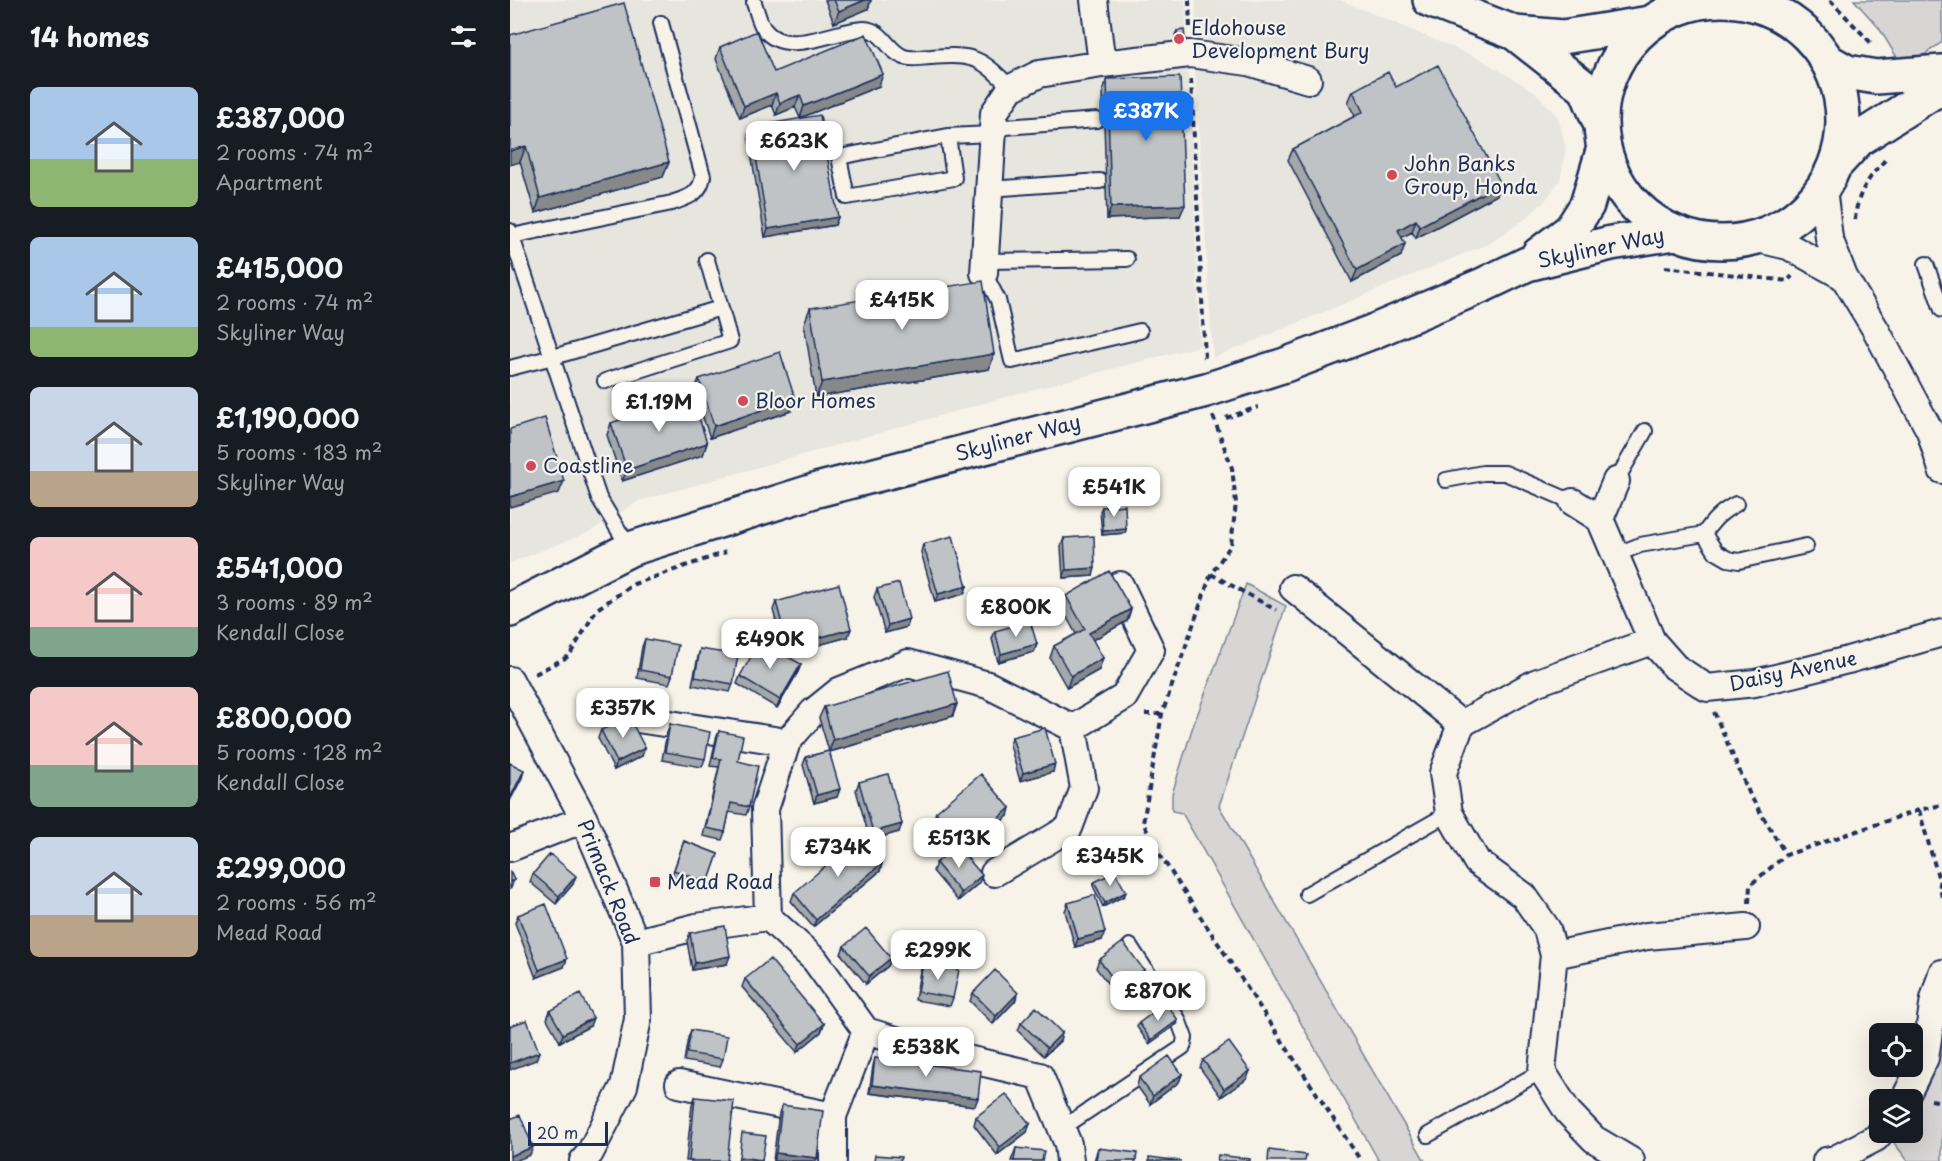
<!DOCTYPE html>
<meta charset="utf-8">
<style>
:root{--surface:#171b24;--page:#242831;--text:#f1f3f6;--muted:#9ea1a6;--accent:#1a73e8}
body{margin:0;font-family:"Playpen Sans",sans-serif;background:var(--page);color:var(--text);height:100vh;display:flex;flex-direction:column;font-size:22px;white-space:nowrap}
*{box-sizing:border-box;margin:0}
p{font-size:20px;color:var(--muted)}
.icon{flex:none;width:33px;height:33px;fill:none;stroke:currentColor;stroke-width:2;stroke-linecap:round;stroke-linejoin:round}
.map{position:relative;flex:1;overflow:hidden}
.side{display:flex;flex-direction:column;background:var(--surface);width:510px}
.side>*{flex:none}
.controls{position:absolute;left:1359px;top:1023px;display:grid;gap:12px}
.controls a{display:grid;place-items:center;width:54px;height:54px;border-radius:9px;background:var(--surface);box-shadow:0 6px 24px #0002;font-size:30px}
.scale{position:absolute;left:18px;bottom:15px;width:80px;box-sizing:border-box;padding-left:6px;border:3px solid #1b2f5e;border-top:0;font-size:16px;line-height:21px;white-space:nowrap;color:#1b2f5e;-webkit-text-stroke:4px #f7f3e8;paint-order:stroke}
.price{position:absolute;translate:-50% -51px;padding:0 14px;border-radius:12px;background:#fff;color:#222;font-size:20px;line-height:39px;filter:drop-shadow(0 2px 3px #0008)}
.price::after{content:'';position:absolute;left:50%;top:36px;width:18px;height:14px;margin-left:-9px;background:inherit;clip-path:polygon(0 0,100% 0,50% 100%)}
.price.current{background:var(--accent);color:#fff}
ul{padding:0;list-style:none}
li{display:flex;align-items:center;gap:18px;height:150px;padding:0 30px}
li span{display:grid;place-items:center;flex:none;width:168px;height:120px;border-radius:9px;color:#555}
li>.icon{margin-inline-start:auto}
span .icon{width:72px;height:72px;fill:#fffc;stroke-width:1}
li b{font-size:26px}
h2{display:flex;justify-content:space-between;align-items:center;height:72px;padding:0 30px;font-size:26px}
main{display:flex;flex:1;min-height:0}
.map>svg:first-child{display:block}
.built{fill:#e6e5de}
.green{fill:#d7d6d4;stroke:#798299;stroke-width:1.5}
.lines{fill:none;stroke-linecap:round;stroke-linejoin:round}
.service-casing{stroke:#1b2f5e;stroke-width:18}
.minor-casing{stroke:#1b2f5e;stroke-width:30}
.tertiary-casing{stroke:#1b2f5e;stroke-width:38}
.path{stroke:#1b2f5e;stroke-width:4;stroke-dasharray:6 4.5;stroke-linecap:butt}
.service{stroke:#f7f3e8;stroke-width:14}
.minor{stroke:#f7f3e8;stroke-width:26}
.tertiary{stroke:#f7f3e8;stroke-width:33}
.wall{fill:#a5a8a9;stroke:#1b2f5e;stroke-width:1.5}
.shaded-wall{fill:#86888a;stroke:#1b2f5e;stroke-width:1.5}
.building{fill:#c0c3c5;stroke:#1b2f5e;stroke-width:1.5}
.poi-dot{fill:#d1495b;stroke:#f7f3e8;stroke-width:2}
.labels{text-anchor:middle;stroke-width:4.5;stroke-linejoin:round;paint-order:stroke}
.poi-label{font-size:20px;fill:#1b2f5e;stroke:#f7f3e8;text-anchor:start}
.street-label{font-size:20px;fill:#1b2f5e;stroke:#f7f3e8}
</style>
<main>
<section class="side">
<h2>14 homes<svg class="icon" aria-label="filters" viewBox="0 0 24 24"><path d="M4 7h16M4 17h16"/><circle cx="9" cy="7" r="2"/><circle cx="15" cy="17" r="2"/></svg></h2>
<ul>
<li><span style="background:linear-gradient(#a9c7e8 60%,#8fb573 0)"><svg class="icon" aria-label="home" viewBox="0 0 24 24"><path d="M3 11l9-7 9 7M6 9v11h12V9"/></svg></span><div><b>£387,000</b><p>2 rooms · 74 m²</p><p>Apartment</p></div></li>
<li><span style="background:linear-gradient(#a9c7e8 75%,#8fb573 0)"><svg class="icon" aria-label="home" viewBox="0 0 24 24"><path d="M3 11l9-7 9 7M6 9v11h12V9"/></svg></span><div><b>£415,000</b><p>2 rooms · 74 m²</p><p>Skyliner Way</p></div></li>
<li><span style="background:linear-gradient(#c9d6e8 70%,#b9a48a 0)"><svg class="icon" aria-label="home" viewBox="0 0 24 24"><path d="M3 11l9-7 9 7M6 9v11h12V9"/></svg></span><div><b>£1,190,000</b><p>5 rooms · 183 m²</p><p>Skyliner Way</p></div></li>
<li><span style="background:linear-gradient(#f6c9c9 75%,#7fa58c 0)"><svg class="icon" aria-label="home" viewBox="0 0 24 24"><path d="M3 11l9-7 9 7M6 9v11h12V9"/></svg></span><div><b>£541,000</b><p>3 rooms · 89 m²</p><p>Kendall Close</p></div></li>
<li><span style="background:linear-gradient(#f6c9c9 65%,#7fa58c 0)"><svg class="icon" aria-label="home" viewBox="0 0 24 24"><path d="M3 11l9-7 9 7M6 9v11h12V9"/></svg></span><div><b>£800,000</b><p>5 rooms · 128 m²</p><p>Kendall Close</p></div></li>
<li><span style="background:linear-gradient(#c9d6e8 65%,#b9a48a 0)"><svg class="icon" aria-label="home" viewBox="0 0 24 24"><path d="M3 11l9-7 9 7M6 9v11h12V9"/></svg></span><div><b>£299,000</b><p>2 rooms · 56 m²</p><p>Mead Road</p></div></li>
</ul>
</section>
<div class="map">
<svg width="1432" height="1161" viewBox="0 0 1432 1161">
<rect width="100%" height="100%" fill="#f7f3e8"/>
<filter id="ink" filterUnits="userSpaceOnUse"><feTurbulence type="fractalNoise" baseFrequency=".0167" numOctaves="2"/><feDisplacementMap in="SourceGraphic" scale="12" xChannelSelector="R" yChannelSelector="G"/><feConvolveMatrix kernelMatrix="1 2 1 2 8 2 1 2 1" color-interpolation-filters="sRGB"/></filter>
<g filter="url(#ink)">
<!-- built -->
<path class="built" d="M0 0H675L690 346 517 391 129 501 77 533 0 563Z
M686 0H830L970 59 1025 92 1048 117 1056 148 1050 180 1034 202 1015 219 982 242 703 358 685 68Z"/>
<!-- green -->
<path class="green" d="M1344 0H1432V42L1394 69 1369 28Z
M736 584 776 606 709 806 915 1161H869L672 813 662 811V794L682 729Z
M1432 1012V1161H1398L1381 1139 1386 1133 1402 1132 1403 1108 1418 1085Z"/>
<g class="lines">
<defs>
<path id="service" d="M244 3C247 11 249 22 254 29 276 59 326 29 354 29 374 30 377 51 394 57 402 60 412 57 421 57 465 54 470 57 501 88
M483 128 587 120
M438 136 444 178 337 197 329 157 438 136 482 134
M479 189 590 181
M0 231 89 498 120 549
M2 236 162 203C178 197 190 195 193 176L151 23
M474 261 617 259
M1416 264 1432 310
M474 273 488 300 502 361 630 331
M0 368 43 357 211 308 197 260
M95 381 220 341 211 308
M936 480 973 473H995L1063 502
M1106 481 1135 431
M1226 504C1211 512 1203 520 1194 534L1206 552 1218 559 1229 561 1296 546
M1105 555 1130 545 1194 534
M797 894 939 813
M551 1129 673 1047 675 1038 668 1019 620 946
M918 1135 1032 1071"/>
<path id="minor" d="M584 0 592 64
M1313 188 1319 238 1334 277 1366 330 1420 431 1432 470
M1244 238 1278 246 1334 277
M474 273 484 113 501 88 529 74 592 64 680 54 738 62 798 80
M1063 502 1090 519 1106 481
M1090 519 1142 641
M783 588 951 724
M0 680 74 819 126 942 128 1019 114 1086 80 1153 73 1161
M108 716 277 742
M0 848 74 819
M484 873 559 828 574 788 563 728
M258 917 255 809 277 742 303 712 329 691 398 663 478 685 563 728 614 697 641 650 610 585
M126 942 186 927 258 917 305 960 356 1031 423 1051 530 1076 558 1144 560 1161
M1044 955 1137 936 1236 927
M169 1084 323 1116
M1394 1100 1415 1058 1424 999 1432 973
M323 1161V1116L356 1031
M1121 1161 1084 1139 1058 1112 1032 1071 1044 955 1037 929 1014 896 967 862 939 813 933 773 951 724 1025 683 1142 641 1165 667 1197 688 1245 683 1338 660 1432 633
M1316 1161 1325 1159 1366 1138 1371 1132"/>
<path id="tertiary" d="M920 0 1005 33 1076 89 1090 123
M1091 121a121 121 0 1 1 242 0a121 121 0 1 1-242 0Z
M1005 33 1053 37 1140 23
M1316 60 1337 72 1366 77 1432 72
M1325 165 1349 139 1421 93 1432 89
M1028 255 1061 230 1077 205 1093 151
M0 610 120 549 307 490 696 390 775 365 862 332 973 285 1017 264 1101 243 1165 233"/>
</defs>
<!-- service casing -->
<use href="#service" class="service-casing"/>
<!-- minor casing -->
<use href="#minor" class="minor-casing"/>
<!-- tertiary casing -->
<use href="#tertiary" class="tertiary-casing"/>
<!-- path -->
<path class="path" d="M679 0 680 29
M1320 0 1363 45
M681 79 695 359
M1345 220C1347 192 1358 179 1376 159
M1155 267 1278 281 1282 276
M703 416 722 468 726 503 721 545 701 574 652 714 633 823 650 855 851 1161
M716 418 748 407
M701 574 766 610
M25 674 59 656 87 609 124 584 216 552
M1204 712 1240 795 1276 855
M635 714H652
M1409 810 1429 880 1432 898
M1239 903 1240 885 1276 855 1409 810 1432 805
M1421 1100 1432 1102"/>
<!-- service -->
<use href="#service" class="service"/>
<!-- minor -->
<use href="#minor" class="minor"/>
<!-- tertiary -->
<use href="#tertiary" class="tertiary"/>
</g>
<!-- wall -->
<path class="wall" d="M315 0H361L358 9 324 23Z
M667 31 674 43 666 44 665 35Z
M0 35 159 162 153 177 25 213 10 162Z
M210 47 264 72 369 86 290 118 285 107 266 115 262 105 230 118 206 59Z
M597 79 670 216 597 219 593 91Z
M886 87 991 184 987 195 906 238 902 232 891 237V256L842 282 778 160 783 149 845 116 838 103 843 91Z
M241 127 328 217 325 225 255 237 238 135Z
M300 308 484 354 479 369 306 397 294 324Z
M189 379 281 411 200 438 184 391Z
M101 423 197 443 193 455 112 481 97 435Z
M592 507 616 529 615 533 592 535 590 511Z
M554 538 583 576 553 578 551 546Z
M413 544 457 586 454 594 425 602 411 552Z
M367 589 397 627 375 633 364 597Z
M556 596 621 609 617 621 583 640 589 670 557 688 540 658 544 646 566 634 551 607Z
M266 602 338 637 275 654 263 610Z
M485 631 527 644 524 652 488 662 482 639Z
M135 639 162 676 159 684 127 678 132 647Z
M190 649 223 684 220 692 182 685 188 657Z
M291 664 288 672 267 708 227 684 230 676Z
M314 707 443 716 320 752 327 797 304 803 293 765 296 757 319 751 309 718Z
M160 724 195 759 192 767 152 760 157 732Z
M91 730 132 756 104 770 88 738Z
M209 731 228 761 239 807 236 815 219 812 215 832 212 840 193 836 209 767 200 766 206 739Z
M502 737 543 772 510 781 500 745Z
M349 782 389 832 360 840 346 790Z
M426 812 498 816 454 854 469 883 448 901 423 871 426 863 445 847 423 820Z
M174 841 208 854 195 890 161 878Z
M372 863 370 871 303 927 281 901 284 893Z
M23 874 63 884 46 904 20 882Z
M584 882 616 892 614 896 593 907 583 886Z
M558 903 592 940 565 947 555 911Z
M8 915 54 967 26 978 5 923Z
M180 933 217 964 182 970 177 941Z
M334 946 381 958 378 966 356 984 331 954Z
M589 960 631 978 607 996 586 968Z
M413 963 443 998 440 1006 405 1000 410 971Z
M235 979 314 1024 311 1032 287 1052 232 987Z
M463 993H508L505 1001 483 1024 460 1001Z
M40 1011 80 1026 50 1042 37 1019Z
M511 1023 552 1033 550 1041 534 1056 508 1031Z
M629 1023 667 1024 639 1044 627 1027Z
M181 1030 213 1059 210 1067 174 1061 178 1038Z
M365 1058 465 1106 359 1093 363 1066Z
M693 1060 737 1079 711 1097 690 1068Z
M672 1074 669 1082 640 1104 627 1086 629 1078Z
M185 1097 217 1161H176L182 1105Z
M272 1105 307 1158 306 1161H263L269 1113Z
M466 1117 517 1132 487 1155 464 1125Z
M506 1148 532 1161H501Z
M588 1148 626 1161H584Z"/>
<!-- shaded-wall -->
<path class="shaded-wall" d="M355 0H361L358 9 324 23 329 11Z
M675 39 674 43 666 44 667 40Z
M373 74 369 86 290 118 294 106Z
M266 93 262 105 230 118 234 106Z
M290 95 285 107 266 115 270 103Z
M16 146 10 162 0 165V151Z
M159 162 153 177 25 213 30 198Z
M991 184 987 195 906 238 910 226Z
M675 205 670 216 597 219 601 207Z
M328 217 325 225 255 237 258 229Z
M906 220 902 232 883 242 888 230Z
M895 244 891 256 842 282 847 270Z
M484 354 479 369 306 397 312 382Z
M285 399 281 411 200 438 204 426Z
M197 443 193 455 112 481 117 470Z
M54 481 49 493 0 507V497Z
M616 529 615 533 592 535 593 531Z
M585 568 583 576 553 578 556 570Z
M457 586 454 594 425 602 428 594Z
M621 609 617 621 574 645 579 633Z
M399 619 397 627 375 633 378 625Z
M341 629 338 637 275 654 278 646Z
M527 644 524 652 488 662 491 654Z
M593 658 589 670 557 688 561 676Z
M291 664 288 672 267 708 270 700Z
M447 704 443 716 319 752 323 740Z
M135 748 132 756 104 770 107 762Z
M545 764 543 772 510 781 513 773Z
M14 770 12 778 0 801V798Z
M330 789 327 797 304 803 307 795Z
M500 808 498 816 452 855 455 847Z
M392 824 389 832 360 840 363 832Z
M372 863 370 871 303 927 306 920Z
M472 875 469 883 448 901 451 893Z
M66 876 63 884 46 904 49 896Z
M4 880 1 888 0 889V882Z
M616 892 614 896 593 907 595 903Z
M595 932 592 940 565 947 568 939Z
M220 956 217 964 182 970 185 963Z
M381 958 378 966 356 984 359 976Z
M57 959 54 967 26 978 29 970Z
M634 970 631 978 607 996 610 988Z
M508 993 505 1001 483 1024 486 1016Z
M83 1018 80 1026 50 1042 53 1034Z
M668 1020 667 1024 639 1044 641 1040Z
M314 1024 311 1032 287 1052 290 1044Z
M552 1033 550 1041 534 1056 537 1048Z
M29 1052 26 1060 0 1070V1063Z
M740 1071 737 1079 711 1097 714 1089Z
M672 1074 669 1082 640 1104 643 1096Z
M362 1085 468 1098 465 1106 359 1093Z
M520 1124 517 1132 487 1155 490 1147Z
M23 1147 20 1155 5 1161H0V1156Z
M266 1153 307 1158 306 1161H263Z
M229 1157 252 1160V1161H228Z"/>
<!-- building -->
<path class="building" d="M324 0H355L329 11Z
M114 3 159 162 30 198 16 146 0 151V35Z
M674 30 675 39 667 40V31Z
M247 31 264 72 356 34 373 74 294 106 290 95 270 103 266 93 234 106 210 47Z
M928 65 991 184 910 226 906 220 888 230 895 244 847 270 783 149 853 112 843 91 878 72 886 87Z
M670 77 675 205 601 207 597 79Z
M310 115 328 217 258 229 241 127Z
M473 281 484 354 312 382 300 308Z
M270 352 285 399 204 426 189 379Z
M182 396 197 443 117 470 101 423Z
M35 418 54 481 0 497V429Z
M615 505 616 529 593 531 592 507Z
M443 536 457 586 428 594 413 544Z
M584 536 585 568 556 570 554 538Z
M599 571 621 609 579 633 593 658 561 676 544 646 575 629 556 596Z
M389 583 399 619 378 625 367 589Z
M329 584 341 629 278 646 266 602Z
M520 621 527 644 491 654 485 631Z
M135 639 168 645 162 676 130 670Z
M250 641 291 664 270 700 230 676Z
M190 649 228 655 223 684 185 677Z
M438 671 447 704 323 740 314 707Z
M119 717 135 748 107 762 91 730Z
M160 724 200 732 195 759 155 752Z
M535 728 545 764 513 773 502 737Z
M209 731 233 736 228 761 248 766 239 807 221 803 215 832 196 828 211 759 203 758Z
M319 751 330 789 307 795 296 757Z
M0 763 14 770 0 798Z
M378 774 392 824 363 832 349 782Z
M471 774 500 808 455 847 426 812Z
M350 836 372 863 306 920 284 893Z
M174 841 208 854 198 883 164 870Z
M447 846 472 875 451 893 426 863Z
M40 854 66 876 49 896 23 874Z
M0 871 4 880 0 882Z
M605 872 616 892 595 903 584 882Z
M585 895 595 932 568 939 558 903Z
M36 904 57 959 29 970 8 915Z
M215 926 220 956 185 963 180 933Z
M356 928 381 958 359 976 334 946Z
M613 942 634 970 610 988 589 960Z
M260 959 314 1024 290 1044 235 979Z
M413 963 449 970 443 998 408 992Z
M485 970 508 993 486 1016 463 993Z
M70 994 83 1018 53 1034 40 1011Z
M656 1003 668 1020 641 1040 629 1023Z
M526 1007 552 1033 537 1048 511 1023Z
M17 1020 29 1052 0 1063V1026Z
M181 1030 217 1036 213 1059 177 1053Z
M719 1042 740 1071 714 1089 693 1060Z
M659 1056 672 1074 643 1096 629 1078Z
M365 1058 471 1071 468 1098 362 1085Z
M496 1094 520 1124 490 1147 466 1117Z
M185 1097 224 1101 217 1161H179Z
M272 1105 313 1111 307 1158 266 1153Z
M10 1115 23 1147 0 1156V1119Z
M232 1133 256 1136 252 1160 229 1157Z
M506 1148 534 1151 532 1161H504Z
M588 1148 627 1153 626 1161H586Z
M759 1150 796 1155 795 1161H758Z
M365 1155 391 1157 390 1161H364Z
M708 1155 740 1159V1161H707Z
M639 1157 671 1161H639Z"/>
</g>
<!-- markers -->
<g class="poi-dot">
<circle cx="669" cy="39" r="6"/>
<circle cx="882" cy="175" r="6"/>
<circle cx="233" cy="401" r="6"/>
<circle cx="21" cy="466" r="6"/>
<rect x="139" y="876" width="12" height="12" rx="3"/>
</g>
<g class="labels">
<!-- poi labels -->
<g class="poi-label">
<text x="681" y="35">Eldohouse<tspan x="681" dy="23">Development Bury</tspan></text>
<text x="894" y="171">John Banks<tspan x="894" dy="23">Group, Honda</tspan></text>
<text x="245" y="408">Bloor Homes</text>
<text x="33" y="473">Coastline</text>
<text x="157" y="889">Mead Road</text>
</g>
<!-- street labels -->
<g class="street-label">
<text transform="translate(1091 248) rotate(-12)" y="7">Skyliner Way</text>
<text transform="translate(508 438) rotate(-15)" y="7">Skyliner Way</text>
<text transform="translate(1283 671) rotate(-12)" y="7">Daisy Avenue</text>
<text transform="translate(98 882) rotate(68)" y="7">Primack Road</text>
</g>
</g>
</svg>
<div class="controls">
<a><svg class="icon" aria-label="locate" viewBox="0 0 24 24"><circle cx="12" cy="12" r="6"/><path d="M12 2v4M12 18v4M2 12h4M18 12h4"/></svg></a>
<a><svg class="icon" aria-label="layers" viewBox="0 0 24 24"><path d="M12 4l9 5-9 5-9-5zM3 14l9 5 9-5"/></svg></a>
</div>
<div class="scale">20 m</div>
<b class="price current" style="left:636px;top:142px">£387K</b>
<b class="price" style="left:284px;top:172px">£623K</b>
<b class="price" style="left:392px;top:331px">£415K</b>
<b class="price" style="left:149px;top:433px">£1.19M</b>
<b class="price" style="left:604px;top:518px">£541K</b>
<b class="price" style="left:506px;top:638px">£800K</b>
<b class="price" style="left:260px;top:670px">£490K</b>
<b class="price" style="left:113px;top:739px">£357K</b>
<b class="price" style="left:449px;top:869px">£513K</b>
<b class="price" style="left:328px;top:878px">£734K</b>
<b class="price" style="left:600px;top:887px">£345K</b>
<b class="price" style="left:428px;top:981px">£299K</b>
<b class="price" style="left:648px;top:1022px">£870K</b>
<b class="price" style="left:416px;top:1078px">£538K</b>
</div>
</main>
